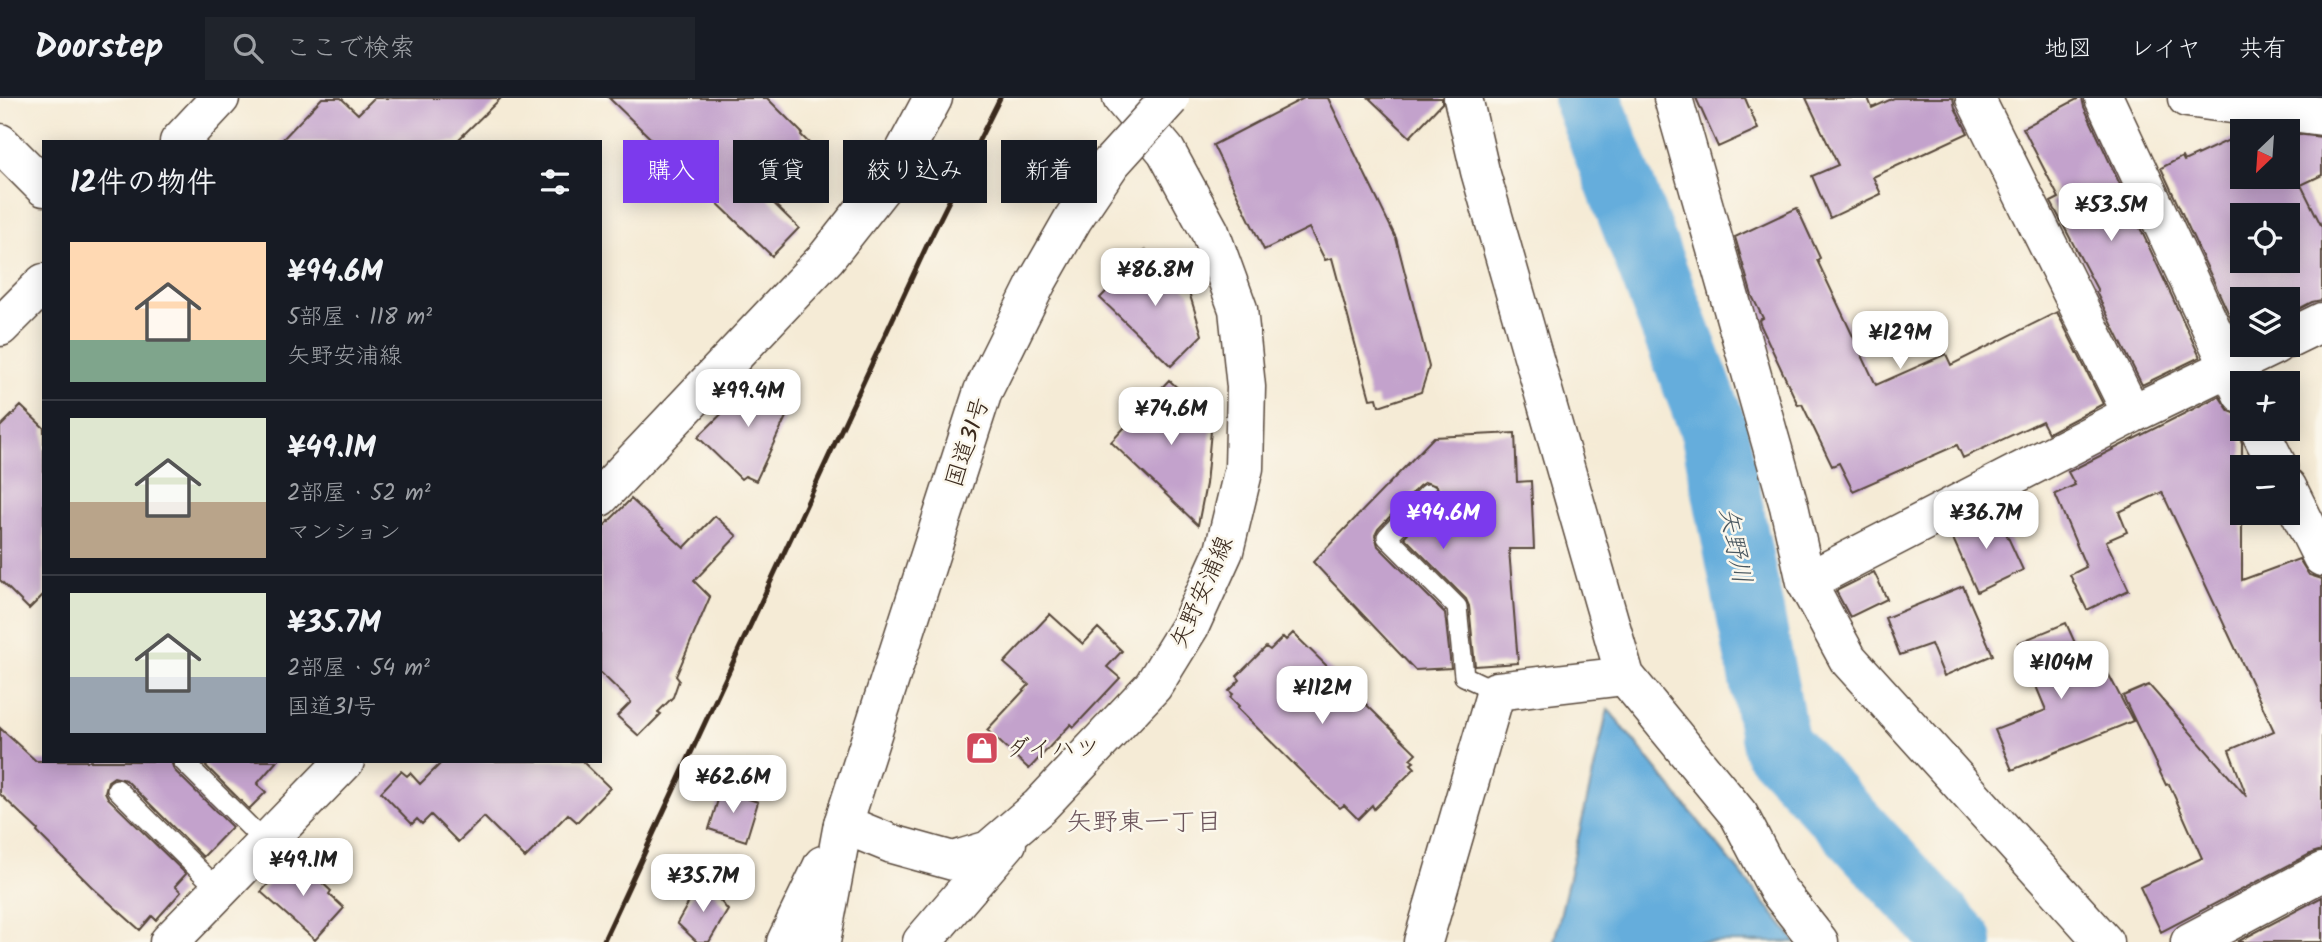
<!DOCTYPE html>
<html lang="ja">
<meta charset="utf-8">
<style>
:root{--surface:#171b24;--page:#20242c;--text:#f1f3f6;--muted:#9ea1a6;--line:#363941;--accent:#7c3aed}
body{margin:0;font-family:Kalam,"Klee One",sans-serif;background:var(--page);color:var(--text);height:100vh;display:flex;flex-direction:column;font-size:26px;white-space:nowrap}
*{box-sizing:border-box;margin:0}
p{font-size:23px;color:var(--muted)}
.icon{flex:none;width:38px;height:38px;fill:none;stroke:currentColor;stroke-width:2;stroke-linecap:round;stroke-linejoin:round}
.map{position:relative;flex:1;overflow:hidden}
.side{position:absolute;left:42px;top:42px;width:560px;height:623px;display:flex;flex-direction:column;background:var(--surface);border-radius:0px;box-shadow:0 4px 18px #0003}
.side>*{flex:none}
.top-card{position:absolute;left:623px;top:42px;width:665px;height:63px;display:flex;gap:14px}
.needle{width:46px;rotate:205deg}
.fabs{position:absolute;left:2230px;top:21px;display:grid;gap:14px}
.fabs a{display:grid;place-items:center;width:70px;height:70px;border-radius:0px;background:var(--surface);box-shadow:0 4px 18px #0003;font-size:35px}
.price{position:absolute;translate:-50% -60px;padding:0 16px;border-radius:14px;background:#fff;color:#222;font-size:23px;line-height:46px;filter:drop-shadow(0 2px 4px #0008)}
.price::after{content:'';position:absolute;left:50%;top:42px;width:21px;height:16px;margin-left:-10px;background:inherit;clip-path:polygon(0 0,100% 0,50% 100%)}
.price.selected{background:var(--accent);color:#fff}
ul{padding:0;list-style:none}
li{display:flex;align-items:center;gap:21px;height:175px;padding:0 28px}
li+li{border-top:2px solid var(--line)}
li span{display:grid;place-items:center;flex:none;width:196px;height:140px;border-radius:0px;color:#555}
li>.icon{margin-inline-start:auto}
span .icon{width:84px;height:84px;fill:#fffc;stroke-width:1}
li b{font-size:30px}
h2{display:flex;justify-content:space-between;align-items:center;height:84px;padding:0 28px;font-size:30px}
.tag{padding:0 24px;border-radius:0px;background:var(--surface);box-shadow:0 4px 18px #0003;font-size:24px;line-height:63px}
.tag.selected{background:var(--accent);color:#fff}
header{display:flex;align-items:center;gap:42px;box-sizing:border-box;height:98px;padding:0 35px;background:var(--surface);border-bottom:2px solid var(--line)}
header strong{font-size:33px}
nav{display:flex;gap:38px;margin-inline-start:auto;font-size:24px}
.search{width:490px;height:63px;background:var(--page);display:flex;align-items:center;gap:18px;box-sizing:border-box;padding:0 24px;border-radius:0px;color:var(--muted);font-size:26px}
.map>svg:first-child{display:block}
.water{fill:#65addc;stroke:#506c7d;stroke-width:2}
.lines{fill:none;stroke-linecap:round;stroke-linejoin:round}
.river{stroke:#65addc;stroke-width:68}
.building{fill:#c3a2cc;fill-rule:evenodd}
.lane-casing{stroke:#57473a;stroke-width:22}
.street-casing{stroke:#57473a;stroke-width:41}
.primary-casing{stroke:#57473a;stroke-width:41}
.highway-casing{stroke:#57473a;stroke-width:41}
.lane{stroke:#fff;stroke-width:19}
.street{stroke:#fff;stroke-width:38}
.primary{stroke:#fff;stroke-width:38}
.highway{stroke:#fff;stroke-width:38}
.rail{stroke:#3b2a1e;stroke-width:5}
.highway-bridge-casing{stroke:#57473a;stroke-width:41;stroke-linecap:butt}
.highway-bridge{stroke:#fff;stroke-width:38}
.labels{text-anchor:middle;stroke-width:5;stroke-linejoin:round;paint-order:stroke}
.street-label{font-size:24px;fill:#3b2a1e;stroke:#fbf7ec}
.poi-label{font-size:24px;fill:#3b2a1e;stroke:#fbf7ec;text-anchor:start}
.water-label{font-size:26px;font-style:italic;fill:#4a5860;stroke:#fbf7ec}
.neighbourhood-label{font-size:26px;fill:#6b545b;stroke:#fbf7ec}
</style>
<header>
<strong>Doorstep</strong>
<div class="search"><svg class="icon" aria-label="search" viewBox="0 0 24 24"><circle cx="10" cy="10" r="6"/><path d="M15 15l6 6"/></svg>ここで検索</div>
<nav><a>地図</a><a>レイヤ</a><a>共有</a></nav>
</header>
<div class="map">
<svg width="2322" height="844" viewBox="0 0 2322 844">
<rect width="100%" height="100%" fill="#fbf7ec"/>
<filter id="ink" filterUnits="userSpaceOnUse"><feTurbulence type="fractalNoise" baseFrequency=".0143" numOctaves="2"/><feDisplacementMap in="SourceGraphic" scale="14" xChannelSelector="R" yChannelSelector="G"/><feConvolveMatrix kernelMatrix="1 2 1 2 8 2 1 2 1" color-interpolation-filters="sRGB"/></filter>
<filter id="wash" filterUnits="userSpaceOnUse"><feTurbulence type="fractalNoise" baseFrequency=".00686" numOctaves="4" result="noise"/><feDisplacementMap in="SourceGraphic" scale="28" xChannelSelector="R" yChannelSelector="G"/><feGaussianBlur stdDeviation="1.57" result="paint"/><feColorMatrix in="noise" values="0 0 0 0 0 0 0 0 0 0 0 0 0 0 0 0 0 1.4 0 .05"/><feComposite in="paint" operator="in"/></filter>
<g filter="url(#wash)">
<rect width="100%" height="100%" fill="#f5ebd6"/>
<!-- water -->
<path class="water" d="M1608 611 1796 844H1554Z"/>
<g class="lines">
<!-- river -->
<path class="river" d="M1587 0 1714 332 1776 647 1959 844"/>
</g>
<g id="blocks">
<!-- building -->
<path class="building" d="M322 0H341L358 16 374 0H501L456 44H280Z
M609 0H767L802 35 801 37 809 45 762 94 799 130 772 158Z
M1304 0H1328L1396 140 1429 269 1421 294 1379 308 1377 300 1370 301 1332 160 1325 162 1309 130 1264 152 1213 47Z
M1369 0H1442V5L1410 39Z
M1696 0H1745L1758 31 1718 49Z
M1806 0H1868L1872 10 1894 0H1953L1955 10 1968 35 1873 79 1881 96 1830 120 1812 78 1838 67Z
M2079 0H2082L2084 9 2200 259 2142 287 2096 194 2098 193 2051 104 2059 100 2023 30Z
M2287 35 2322 39V77L2301 87 2322 129V202L2312 204 2287 217V201H2242V239L2240 240 2161 70 2182 59 2184 63 2242 36V79H2287ZM2242 117H2287V163H2242Z
M1797 110 1820 160 1817 162 1876 287 1946 256 1951 267 2057 214 2103 306 2048 335 2042 323 1963 360 1957 347 1853 393 1839 365 1832 368 1802 306 1798 307 1760 226 1759 222 1763 220 1752 198 1735 139Z
M1146 152 1189 194 1202 237 1171 268 1100 200Z
M760 278 792 306 756 383 745 378 741 381 698 339Z
M1169 282 1212 322 1206 386 1198 427 1111 344Z
M2219 298 2229 313 2242 318 2237 330 2242 345V482L2299 461 2309 477 2322 481V752L2312 755 2161 834 2140 789 2202 760 2169 686 2166 687 2123 598 2149 587 2247 699 2229 652 2274 633 2162 394 2119 414 2127 434 2106 443 2129 492 2087 512 2070 477 2086 469 2055 396 2075 387 2068 374Z
M21 308 44 330V496L29 511 0 482V329Z
M1515 335 1517 384 1531 383 1534 451H1509L1518 565 1475 568 1469 508 1466 501 1404 439 1440 400 1437 388 1425 384 1419 388 1378 431 1375 437 1378 448 1445 515 1451 570 1415 572 1313 464 1434 339Z
M631 401 684 450 715 418 737 438 694 483 710 499 676 578 679 582 673 599 658 614 661 616 639 638 617 618 631 604 600 574V432Z
M1995 411 2023 472 1977 494 1950 434Z
M1874 474 1887 501 1850 519 1836 493Z
M1963 488 1993 557 1944 578 1931 546 1900 557 1885 520Z
M1050 516 1083 546 1098 530 1122 553 1107 569 1120 580 1074 629 1071 626 1029 671 987 632 1029 587 1004 565Z
M2066 525 2092 583 2108 575 2133 623 2012 672 1995 632 2046 612 2018 545Z
M1293 535 1416 655 1410 661 1414 664 1411 666 1415 670 1374 711 1372 707 1358 721 1344 707 1340 710 1325 697 1237 610 1239 608 1230 599 1233 596 1229 593 1240 582 1237 578 1266 549 1270 552 1283 539 1286 542Z
M0 630 36 663H171L174 672 232 729 203 759 126 682 114 679 108 683 105 694 108 700 186 776 175 788 181 794 156 822 152 818 140 832 93 790 37 734 38 732 0 696Z
M201 663H277L257 686 266 694 249 711Z
M443 663H582L610 690 577 724 568 716 525 760 484 719 458 744 431 717 422 726 417 721 412 726 381 694 401 673 407 678 410 675 420 686Z
M721 692 758 704 746 743 709 731Z
M293 758 331 793 329 796 344 810 315 842 261 794Z
M702 781 728 812 709 844H697L677 825Z
M2322 799V844H2237Z"/>
</g>
</g>
<g filter="url(#ink)">
<use href="#blocks" fill-opacity="0" stroke="#57473a" stroke-width="2"/>
<g class="lines">
<defs>
<path id="lane" d="M1428 396 1387 439 1457 509 1464 578 1496 593
M183 663 266 745
M117 691 219 792"/>
<path id="street" d="M1463 0 1480 73 1625 578 1739 717 1778 792 1819 844
M1673 0 1789 408 1806 484 1848 561 2104 844
M1975 0 2132 316
M2104 0 2242 296
M2187 0 2322 18
M179 44 220 0
M0 45 44 89
M0 229 44 185
M2287 241 2322 224
M2259 331 2278 369
M2287 389 2322 459
M600 399 826 160 893 75 933 0
M1806 484 2132 316 2275 247
M169 844 345 663
M1423 844 1496 593 1625 578
M2190 844 2322 774"/>
<path id="primary" d="M843 726 892 746 953 763 989 752 1039 709 1153 588 1190 528 1224 453 1244 370 1246 289 1238 211 1210 134 1166 53 1122 0
M922 844 1007 745"/>
<path id="highway" d="M786 844 823 767
M821 844 843 726 983 293 1037 184 1073 121 1111 65"/>
</defs>
<!-- lane casing -->
<use href="#lane" class="lane-casing"/>
<!-- street casing -->
<use href="#street" class="street-casing"/>
<!-- primary casing -->
<use href="#primary" class="primary-casing"/>
<!-- highway casing -->
<use href="#highway" class="highway-casing"/>
<!-- lane -->
<use href="#lane" class="lane"/>
<!-- street -->
<use href="#street" class="street"/>
<!-- primary -->
<use href="#primary" class="primary"/>
<!-- highway -->
<use href="#highway" class="highway"/>
<!-- rail -->
<path class="rail" d="M603 844 928 145 1000 0"/>
<defs>
<path id="highway-bridge" d="M1111 65 1170 0"/>
</defs>
<!-- highway-bridge casing -->
<use href="#highway-bridge" class="highway-bridge-casing"/>
<!-- highway-bridge -->
<use href="#highway-bridge" class="highway-bridge"/>
</g>
</g>
<!-- icons -->
<defs>
<symbol id="shop-square" viewBox="-11 -11 22 22"><rect x="-9" y="-9" width="18" height="18" rx="4" fill="#d1495b" stroke="#fbf7ec"/><path d="M-5-2.5h2.3a2.7 3.5 0 0 1 5.4 0H5L5.5 6h-11ZM-1.5-2.5h3a1.5 2.3 0 0 0-3 0Z" fill="#fff"/></symbol>
</defs>
<g fill-rule="evenodd">
<use href="#shop-square" x="963" y="631" width="38" height="38"/>
</g>
<g class="labels">
<!-- street labels -->
<g class="street-label">
<text transform="translate(967 344) rotate(-72)" y="8">国道31号</text>
<text transform="translate(1201 494) rotate(-66)" y="8">矢野安浦線</text>
</g>
<!-- poi labels -->
<g class="poi-label">
<text x="1006" y="658">ダイハツ</text>
</g>
<!-- water labels -->
<g class="water-label">
<text transform="translate(1736 447) rotate(79)" y="9">矢野川</text>
</g>
<!-- neighbourhood labels -->
<g class="neighbourhood-label">
<text x="1144" y="732">矢野東一丁目</text>
</g>
</g>
</svg>
<div class="fabs">
<a><svg class="needle" viewBox="-14 -14 28 28"><path d="M0-13l5 13h-10z" fill="#e53935"/><path d="M0 13l5-13h-10z" fill="#9ea1a6"/></svg></a>
<a><svg class="icon" aria-label="locate" viewBox="0 0 24 24"><circle cx="12" cy="12" r="6"/><path d="M12 2v4M12 18v4M2 12h4M18 12h4"/></svg></a>
<a><svg class="icon" aria-label="layers" viewBox="0 0 24 24"><path d="M12 4l9 5-9 5-9-5zM3 14l9 5 9-5"/></svg></a>
<a>+</a>
<a>−</a>
</div>
<b class="price" style="left:2111px;top:145px">¥53.5M</b>
<b class="price" style="left:1155px;top:210px">¥86.8M</b>
<b class="price" style="left:1900px;top:273px">¥129M</b>
<b class="price" style="left:748px;top:331px">¥99.4M</b>
<b class="price" style="left:1171px;top:349px">¥74.6M</b>
<b class="price selected" style="left:1443px;top:453px">¥94.6M</b>
<b class="price" style="left:1986px;top:453px">¥36.7M</b>
<b class="price" style="left:2061px;top:603px">¥104M</b>
<b class="price" style="left:1322px;top:628px">¥112M</b>
<b class="price" style="left:733px;top:717px">¥62.6M</b>
<b class="price" style="left:303px;top:800px">¥49.1M</b>
<b class="price" style="left:703px;top:816px">¥35.7M</b>
<div class="top-card">
<a class="tag selected">購入</a>
<a class="tag">賃貸</a>
<a class="tag">絞り込み</a>
<a class="tag">新着</a>
</div>
<section class="side">
<h2>12件の物件<svg class="icon" aria-label="filters" viewBox="0 0 24 24"><path d="M4 7h16M4 17h16"/><circle cx="9" cy="7" r="2"/><circle cx="15" cy="17" r="2"/></svg></h2>
<ul>
<li><span style="background:linear-gradient(#ffd9b3 70%,#7fa58c 0)"><svg class="icon" aria-label="home" viewBox="0 0 24 24"><path d="M3 11l9-7 9 7M6 9v11h12V9"/></svg></span><div><b>¥94.6M</b><p>5部屋 · 118 m²</p><p>矢野安浦線</p></div></li>
<li><span style="background:linear-gradient(#dfe7d0 60%,#b9a48a 0)"><svg class="icon" aria-label="home" viewBox="0 0 24 24"><path d="M3 11l9-7 9 7M6 9v11h12V9"/></svg></span><div><b>¥49.1M</b><p>2部屋 · 52 m²</p><p>マンション</p></div></li>
<li><span style="background:linear-gradient(#dfe7d0 60%,#9aa5b1 0)"><svg class="icon" aria-label="home" viewBox="0 0 24 24"><path d="M3 11l9-7 9 7M6 9v11h12V9"/></svg></span><div><b>¥35.7M</b><p>2部屋 · 54 m²</p><p>国道31号</p></div></li>
</ul>
</section>
</div>
